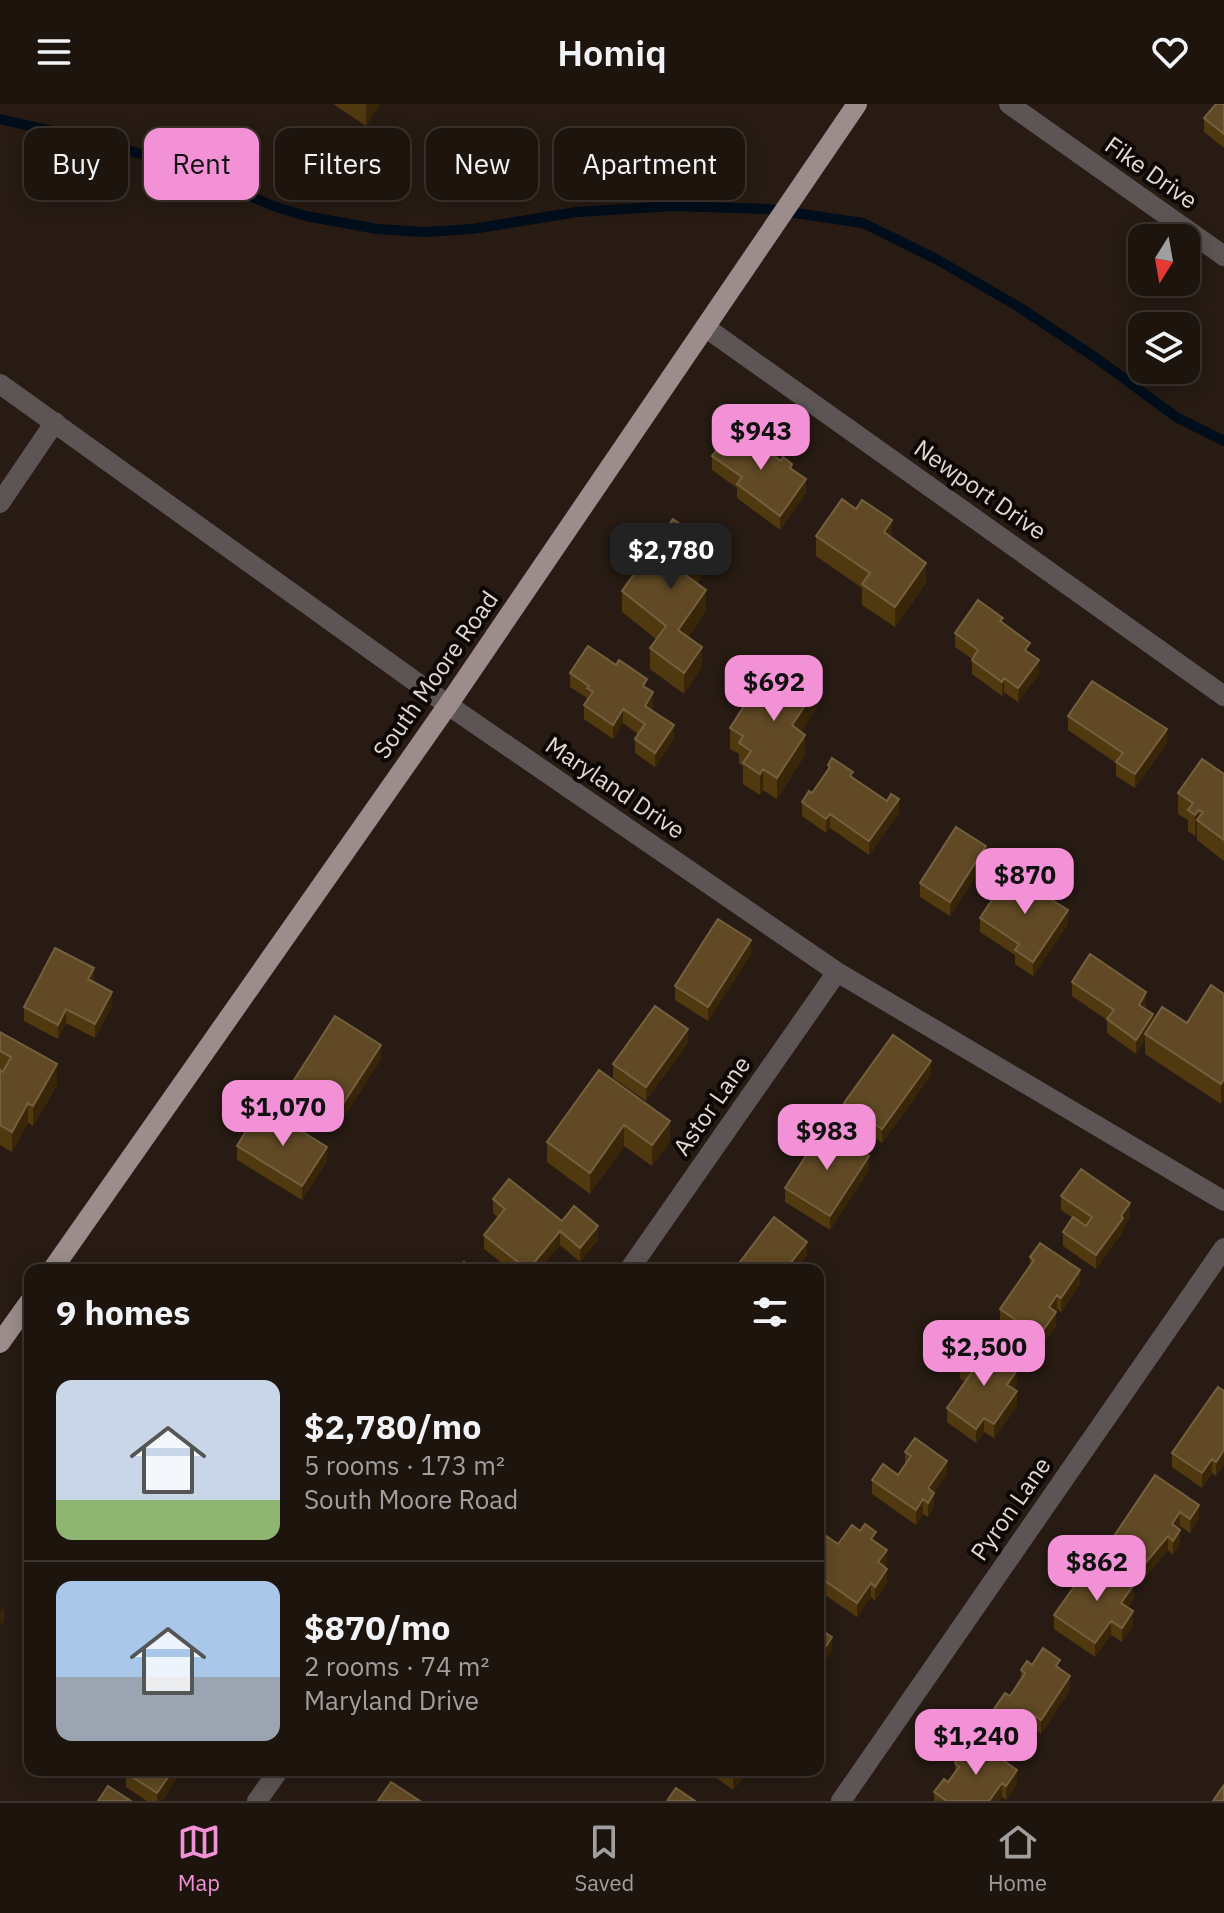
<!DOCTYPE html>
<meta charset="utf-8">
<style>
:root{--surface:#1d140e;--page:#2a211c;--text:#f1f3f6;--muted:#a09e9e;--line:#3b332e;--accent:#f391d6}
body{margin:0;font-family:"IBM Plex Sans",sans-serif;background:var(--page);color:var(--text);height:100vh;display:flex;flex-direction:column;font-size:30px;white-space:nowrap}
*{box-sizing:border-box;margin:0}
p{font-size:26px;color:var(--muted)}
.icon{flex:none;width:44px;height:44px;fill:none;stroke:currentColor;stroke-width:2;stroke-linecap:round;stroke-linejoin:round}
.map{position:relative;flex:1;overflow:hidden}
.drawer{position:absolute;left:24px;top:1160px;width:800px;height:512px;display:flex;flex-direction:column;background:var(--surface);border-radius:16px;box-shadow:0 4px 20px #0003,0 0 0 2px var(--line)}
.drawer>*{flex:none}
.banner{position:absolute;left:24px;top:24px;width:800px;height:72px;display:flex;gap:16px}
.needle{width:52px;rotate:191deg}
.tools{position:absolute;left:1128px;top:120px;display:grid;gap:16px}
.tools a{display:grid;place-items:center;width:72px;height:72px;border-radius:16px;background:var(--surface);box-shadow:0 4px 20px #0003,0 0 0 2px var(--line);font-size:40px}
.price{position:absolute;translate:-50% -68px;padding:0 18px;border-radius:16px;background:var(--accent);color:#111;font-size:26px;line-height:52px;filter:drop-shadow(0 2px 4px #0008)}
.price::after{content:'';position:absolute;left:50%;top:48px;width:24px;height:18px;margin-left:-12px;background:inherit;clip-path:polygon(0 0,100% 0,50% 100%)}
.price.current{background:#222;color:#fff}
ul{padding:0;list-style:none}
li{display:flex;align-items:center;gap:24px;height:200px;padding:0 32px}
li+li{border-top:2px solid var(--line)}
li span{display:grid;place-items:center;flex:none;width:224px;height:160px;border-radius:16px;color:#555}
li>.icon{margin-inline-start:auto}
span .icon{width:96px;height:96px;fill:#fffc;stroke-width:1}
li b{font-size:34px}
h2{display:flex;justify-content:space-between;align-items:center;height:96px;padding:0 32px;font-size:34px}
.chip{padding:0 28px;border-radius:16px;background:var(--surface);box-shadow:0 4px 20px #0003,0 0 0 2px var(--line);font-size:28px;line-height:72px}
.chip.current{background:var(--accent);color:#111}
header{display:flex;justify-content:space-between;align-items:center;height:104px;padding:0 32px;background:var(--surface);font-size:36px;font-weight:600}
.menu{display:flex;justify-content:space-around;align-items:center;height:112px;border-top:2px solid var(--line);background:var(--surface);font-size:22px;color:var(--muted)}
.menu a{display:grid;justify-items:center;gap:4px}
.menu .current{color:var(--accent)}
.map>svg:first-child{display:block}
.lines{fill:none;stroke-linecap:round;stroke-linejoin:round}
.stream{stroke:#000d1a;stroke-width:10}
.minor{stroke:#5d5555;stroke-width:20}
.major{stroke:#9c8c8c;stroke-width:20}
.wall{fill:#50380f}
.shaded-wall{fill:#392508}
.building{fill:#604924;stroke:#74603f;stroke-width:2}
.labels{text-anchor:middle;stroke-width:8;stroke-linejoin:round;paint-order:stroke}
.street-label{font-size:24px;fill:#e1d8d3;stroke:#0c0705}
</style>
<header><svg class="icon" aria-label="menu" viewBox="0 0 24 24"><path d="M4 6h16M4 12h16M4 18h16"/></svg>Homiq<svg class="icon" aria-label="heart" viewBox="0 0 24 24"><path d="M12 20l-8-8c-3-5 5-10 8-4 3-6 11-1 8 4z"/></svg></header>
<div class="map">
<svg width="1224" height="1697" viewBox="0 0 1224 1697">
<rect width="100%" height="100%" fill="#271b13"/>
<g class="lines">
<!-- stream -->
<path class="stream" d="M0 15 96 37 165 57 276 103 306 112 377 125 425 128 472 125 577 108 672 102 768 105 863 119 936 155 1019 203 1099 256 1176 313 1224 337"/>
<!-- minor -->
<path class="minor" d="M1009 0 1224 152
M705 223 1224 592
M0 280 448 601 837 868 1224 1097
M0 399 55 318
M629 1166 837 868
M257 1697 279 1666
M841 1697 1224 1144"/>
<!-- major -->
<path class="major" d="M52 1166 448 601 857 0
M0 1239 30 1197"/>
</g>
<!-- wall -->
<path class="wall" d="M333 0H380L366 22Z
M1224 0V44L1204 28V14Z
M736 340 792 365 806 389 780 426 737 394V384L712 366V352Z
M816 432 892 434 926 479 895 523 862 501V484L816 452Z
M709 462 697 479 706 507 688 533 702 563 684 590 650 565V544L656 535 622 508V487Z
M1003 519 1030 550 1039 570 1018 598 1004 588 1002 592 972 570V555L955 543V529Z
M570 569 647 585 653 603 651 606 674 635 655 663 635 649V635L638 630 623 619 613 635 584 615V601L587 594 570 583Z
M763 598 818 602 801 628 805 651 777 695 763 686 760 691 743 680V662L739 659V650L730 645V624Z
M1068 612 1167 639 1135 684 1116 672V659L1068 626Z
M828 661 853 674 899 709 869 751 830 724 826 729 802 712V698L812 689 828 667Z
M1224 670V757L1197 736V730L1195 732 1188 727V716L1178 710V689Z
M986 756 950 812 920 793V779Z
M1033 789 1056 798 1068 820 1033 872 1015 860V851L980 828V814Z
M751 850 708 917 675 896V882Z
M94 878 112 902 95 934 66 919 58 935 24 917V903Z
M1072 878 1146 902 1145 905 1153 917 1187 919 1224 890 1221 1000 1145 950V936L1136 950 1107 929V916L1072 892Z
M0 928 57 981 33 1022 28 1019 12 1048 0 1041Z
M688 939 646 997 613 974V960Z
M381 955 339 1020 294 990V976Z
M599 966 670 1037 652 1062 624 1042 590 1090 547 1058V1038Z
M931 971 882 1039 844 1013V999Z
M260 1022 327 1057 302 1096 237 1056V1042Z
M869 1066 830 1126 785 1098V1084Z
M1061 1092 1130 1113 1123 1124V1128L1096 1165 1063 1142V1128L1073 1114 1061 1106Z
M493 1095 562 1117 598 1136 580 1158 560 1141 539 1166H511L484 1145V1131L498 1114 493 1109Z
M1030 1153 1080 1180 1061 1208 1057 1205 1055 1208 1056 1222 1039 1246 1000 1219V1205L1030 1161Z
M960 1260 1017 1280 1014 1285 1017 1302 994 1334 984 1328 976 1339 947 1318V1304L965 1278 960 1274Z
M1224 1287V1360L1216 1372 1212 1369 1202 1384 1172 1363V1349Z
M905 1348 947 1371 934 1389V1403L928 1413 923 1410 916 1421 872 1390V1376L898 1371 905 1360Z
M1155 1371 1199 1415 1190 1429 1180 1422 1178 1425 1180 1440 1173 1451 1168 1446 1144 1475 1110 1452V1438Z
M876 1438 887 1460 885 1463 887 1479 875 1497 871 1493 857 1513 818 1486V1444L838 1440Z
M1089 1474 1134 1494 1128 1503 1133 1521 1122 1538 1111 1531 1095 1553 1054 1525V1511Z
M1032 1561 1060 1565 1070 1586 1041 1630 1035 1626 1026 1640 1012 1632 1009 1636 1002 1632V1624L994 1619V1605L1010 1592 1021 1576V1566Z
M966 1654 1017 1680 1006 1696 1002 1693 999 1697H934V1688L948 1678 955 1669V1659Z
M129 1666H182L162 1697H147L126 1683V1669Z
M706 1666H749L733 1686Z"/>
<!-- shaded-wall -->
<path class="shaded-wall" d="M367 0H380L366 22V2Z
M806 375V389L780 426V412Z
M892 416V437L884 428Z
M709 441V462L687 493V472Z
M926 459V479L895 523V503Z
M706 486V507L678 546V526Z
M702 543V563L684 590V569Z
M1039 556V570L1018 598V584Z
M1004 574V588L1002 592V578Z
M818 582V602L792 642V621Z
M653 588V603L645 616V602Z
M623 605V619L613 635V621Z
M674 621V635L655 663V649Z
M1167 625V639L1135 684V670Z
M805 631V651L777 695V674Z
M763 665V686L760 691V670Z
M899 695V709L869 751V737Z
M1199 706V718L1197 716V730L1195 732V711Z
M830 710V724L826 729V715Z
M986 742V756L950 812V798Z
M1068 806V820L1033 872V858Z
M751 836V850L708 917V903Z
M94 864V878L88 875Z
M112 888V902L95 934V920Z
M1146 888V902L1139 916V901Z
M66 905V919L58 935V921Z
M1153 910V924L1145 930V936L1136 950V936Z
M688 925V939L646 997V983Z
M381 941V955L339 1020V1006Z
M931 957V971L882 1039V1025Z
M57 960V981L33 1022V1002Z
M1224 975V996L1221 1000V980Z
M28 999V1019L12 1048V1028Z
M670 1017V1037L652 1062V1041Z
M624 1021V1042L590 1090V1069Z
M327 1043V1057L302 1096V1082Z
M869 1052V1066L830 1126V1112Z
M1130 1099V1113L1123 1124V1128L1096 1165V1151Z
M598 1122V1136L580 1158V1144Z
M560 1127V1141L539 1166H528Z
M807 1138V1152L796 1166H785Z
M1080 1166V1180L1061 1208V1194Z
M1057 1191V1205L1049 1217V1203Z
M1056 1208V1222L1039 1246V1232Z
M1017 1266V1280L1007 1295V1281Z
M1017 1287V1302L994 1334V1320Z
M984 1314V1328L976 1339V1325Z
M1224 1342V1360L1216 1372V1358Z
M1212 1355V1369L1202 1384V1369Z
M947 1357V1371L928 1398V1384Z
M934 1389V1403L928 1413V1399Z
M923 1395V1410L916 1421V1406Z
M1199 1401V1415L1190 1429V1415Z
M1180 1408V1422L1172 1434V1420Z
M1180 1426V1440L1173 1451V1437Z
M1168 1432V1446L1144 1475V1461Z
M887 1446V1460L878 1472V1458Z
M887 1465V1479L875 1497V1483Z
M871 1479V1493L857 1513V1499Z
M1134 1480V1494L1121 1513V1499Z
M4 1503V1517L0 1522V1508Z
M1133 1507V1521L1122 1538V1524Z
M1111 1517V1531L1095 1553V1539Z
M832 1533V1547L818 1568V1554Z
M1070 1572V1586L1041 1630V1616Z
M1035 1612V1626L1026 1640V1626Z
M1012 1618V1632L1009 1636V1622Z
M173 1666H182L162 1697H157V1689Z
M738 1666H749L733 1686V1672Z
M1017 1666V1680L1006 1696V1682Z
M1002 1679V1693L999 1697H989Z"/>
<!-- building -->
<path class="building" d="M1216 0H1224V30L1204 14Z
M744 329 781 357 783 353 792 360 790 364 806 375 780 412 737 380 742 373 712 352 727 333 736 340Z
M842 395 856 405 862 396 892 416 884 428 926 459 895 503 862 480 870 469 816 432Z
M673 415 709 441 687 472 706 486 678 526 702 543 684 569 650 544 666 522 622 487Z
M978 496 1003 514 1000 517 1030 539 1025 546 1039 556 1018 584 1004 574 1002 578 972 556 978 546 955 529Z
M588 542 616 561 619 556 647 575 643 582 653 588 645 602 674 621 655 649 635 635 645 620 623 605 613 621 584 601 593 588 587 584 589 582 570 569Z
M787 561 818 582 792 621 805 631 777 674 763 665 760 670 743 659 751 647 739 639 743 632 730 624 751 591 763 598Z
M1092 577 1167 625 1135 670 1116 658 1123 649 1068 612Z
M832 654 853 668 850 672 887 697 891 690 899 695 869 737 830 710 826 715 802 698 809 687 812 689 830 663 828 661Z
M1202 655 1224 670V736L1197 716 1203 708 1199 706 1195 711 1188 706 1193 699 1178 689Z
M956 723 986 742 950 798 920 779Z
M1008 772 1033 789 1039 778 1056 789 1052 796 1068 806 1033 858 1015 846 1019 840 980 814Z
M718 815 751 836 708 903 675 882Z
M55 844 94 864 88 875 112 888 95 920 66 905 58 921 24 903Z
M1090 850 1146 888 1139 901 1153 910 1136 936 1107 915 1114 906 1072 878Z
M1211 881 1224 890V975L1221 980 1145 930 1162 903 1187 919Z
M655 902 688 925 646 983 613 960Z
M335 912 381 941 339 1006 294 976Z
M0 928 57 960 33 1002 28 999 12 1028 0 1021V966L3 968 11 953 0 947Z
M893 931 931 957 882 1025 844 999Z
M599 966 670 1017 652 1041 624 1021 590 1069 547 1038Z
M269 1007 327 1043 302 1082 237 1042 252 1017 260 1022Z
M825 1023 869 1052 830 1112 785 1084Z
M1081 1065 1130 1099 1121 1112 1123 1114 1096 1151 1063 1128 1073 1113 1086 1122 1092 1113 1061 1092Z
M509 1075 562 1117 574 1102 598 1122 580 1144 560 1127 528 1166 484 1131 505 1105 493 1095Z
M774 1113 807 1138 785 1166H734Z
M1040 1139 1080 1166 1061 1194 1057 1191 1049 1203 1056 1208 1039 1232 1000 1205 1034 1156 1030 1153Z
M464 1158 474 1166H458Z
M976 1238 1017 1266 1007 1281 1017 1287 994 1320 984 1314 976 1325 947 1304 972 1268 960 1260Z
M1218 1283 1224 1287V1346L1216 1358 1212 1355 1202 1369 1172 1349Z
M915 1334 947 1357 928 1384 934 1389 928 1399 923 1395 916 1406 872 1376 883 1360 898 1371 911 1352 905 1348Z
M1155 1371 1199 1401 1190 1415 1180 1408 1172 1420 1180 1426 1173 1437 1168 1432 1144 1461 1110 1438Z
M865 1420 876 1428 871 1435 887 1446 878 1458 887 1465 875 1483 871 1479 857 1499 818 1472 825 1461 818 1456V1444L826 1432 838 1440 852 1421 860 1427Z
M1101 1457 1134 1480 1121 1499 1133 1507 1122 1524 1111 1517 1095 1539 1054 1511 1083 1470 1089 1474Z
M818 1524 832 1533 818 1554Z
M1043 1544 1060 1556 1056 1562 1070 1572 1041 1616 1035 1612 1026 1626 1012 1618 1009 1622 1002 1618 1005 1613 994 1605 1005 1589 1010 1592 1025 1569 1021 1566 1027 1557 1032 1561Z
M977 1638 1017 1666 1006 1682 1002 1679 989 1697H947L934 1688 944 1675 948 1678 959 1663 955 1659 960 1650 966 1654Z
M129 1666H173L157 1689 126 1669Z
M725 1666H738L733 1672Z
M391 1678 420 1697H378Z
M1224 1681V1697H1213Z
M108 1682 131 1697H98Z
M676 1684 695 1697H667Z"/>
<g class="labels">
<!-- street labels -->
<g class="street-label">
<text transform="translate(1151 69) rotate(35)" y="8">Fike Drive</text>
<text transform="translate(980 386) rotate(35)" y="8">Newport Drive</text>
<text transform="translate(436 571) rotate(-55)" y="8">South Moore Road</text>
<text transform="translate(615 684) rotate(34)" y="8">Maryland Drive</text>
<text transform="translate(712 1002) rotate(-55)" y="8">Astor Lane</text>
<text transform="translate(1011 1405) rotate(-55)" y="8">Pyron Lane</text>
</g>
</g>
</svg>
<div class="tools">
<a><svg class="needle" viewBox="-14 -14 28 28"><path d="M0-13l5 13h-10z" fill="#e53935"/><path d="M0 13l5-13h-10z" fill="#a09e9e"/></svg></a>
<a><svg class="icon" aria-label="layers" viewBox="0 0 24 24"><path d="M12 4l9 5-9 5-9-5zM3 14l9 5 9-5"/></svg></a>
</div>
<b class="price" style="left:761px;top:368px">$943</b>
<b class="price current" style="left:671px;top:487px">$2,780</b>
<b class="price" style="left:774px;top:619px">$692</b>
<b class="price" style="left:1025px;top:812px">$870</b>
<b class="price" style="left:283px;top:1044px">$1,070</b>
<b class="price" style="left:827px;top:1068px">$983</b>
<b class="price" style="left:984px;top:1284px">$2,500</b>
<b class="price" style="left:1097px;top:1499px">$862</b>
<b class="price" style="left:976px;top:1673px">$1,240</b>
<div class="banner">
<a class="chip">Buy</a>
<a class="chip current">Rent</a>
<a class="chip">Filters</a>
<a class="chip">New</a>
<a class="chip">Apartment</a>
</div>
<section class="drawer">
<h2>9 homes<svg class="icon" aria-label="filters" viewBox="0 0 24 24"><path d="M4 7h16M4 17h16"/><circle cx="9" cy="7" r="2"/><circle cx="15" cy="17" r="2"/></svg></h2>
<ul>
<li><span style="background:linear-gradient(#c9d6e8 75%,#8fb573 0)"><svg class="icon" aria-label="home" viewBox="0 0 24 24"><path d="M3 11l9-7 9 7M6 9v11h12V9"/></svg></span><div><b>$2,780/mo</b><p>5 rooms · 173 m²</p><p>South Moore Road</p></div></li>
<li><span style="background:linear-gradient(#a9c7e8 60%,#9aa5b1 0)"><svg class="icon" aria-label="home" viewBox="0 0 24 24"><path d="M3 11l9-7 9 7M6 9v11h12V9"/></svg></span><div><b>$870/mo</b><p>2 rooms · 74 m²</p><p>Maryland Drive</p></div></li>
</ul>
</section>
</div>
<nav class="menu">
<a class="current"><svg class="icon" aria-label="map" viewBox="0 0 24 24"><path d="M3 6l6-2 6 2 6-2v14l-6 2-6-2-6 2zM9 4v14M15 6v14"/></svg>Map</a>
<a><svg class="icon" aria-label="saved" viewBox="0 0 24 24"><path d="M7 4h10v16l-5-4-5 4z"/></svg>Saved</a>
<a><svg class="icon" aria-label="home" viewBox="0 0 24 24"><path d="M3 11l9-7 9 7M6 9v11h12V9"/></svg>Home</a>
</nav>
